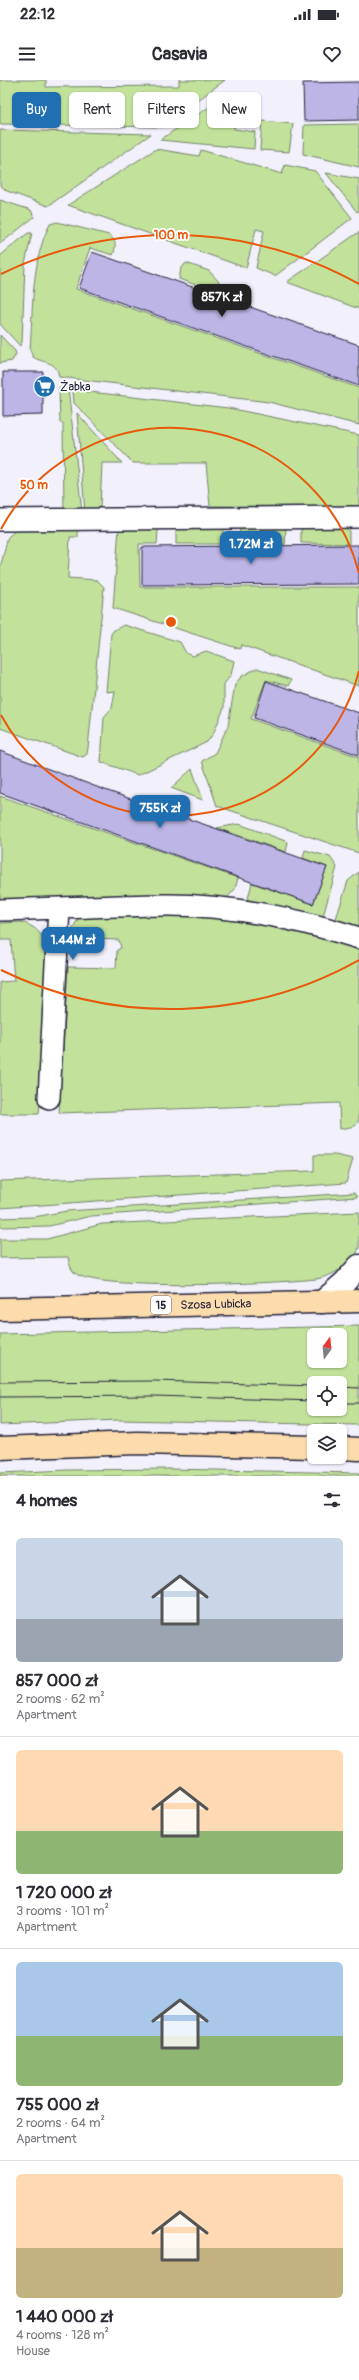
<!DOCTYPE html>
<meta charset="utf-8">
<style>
:root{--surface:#fff;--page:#f7f7f7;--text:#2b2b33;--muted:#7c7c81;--line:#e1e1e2;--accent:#1f6fb2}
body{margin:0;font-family:Pangolin,sans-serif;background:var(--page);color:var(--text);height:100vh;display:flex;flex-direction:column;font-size:15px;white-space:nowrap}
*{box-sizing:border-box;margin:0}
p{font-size:13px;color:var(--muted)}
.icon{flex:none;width:22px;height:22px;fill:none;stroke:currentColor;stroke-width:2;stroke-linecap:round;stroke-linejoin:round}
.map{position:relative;height:1396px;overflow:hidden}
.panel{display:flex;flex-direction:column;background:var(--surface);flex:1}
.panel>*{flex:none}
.hud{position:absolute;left:12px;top:12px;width:335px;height:36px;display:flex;gap:8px}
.needle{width:26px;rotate:15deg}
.tools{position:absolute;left:307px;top:1248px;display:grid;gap:8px}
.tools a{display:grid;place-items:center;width:40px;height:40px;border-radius:6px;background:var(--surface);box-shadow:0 1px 3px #0004;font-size:20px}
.price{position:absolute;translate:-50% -34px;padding:0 9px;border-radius:8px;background:var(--accent);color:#fff;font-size:13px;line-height:26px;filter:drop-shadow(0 1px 2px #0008)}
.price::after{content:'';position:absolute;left:50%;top:24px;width:12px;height:9px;margin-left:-6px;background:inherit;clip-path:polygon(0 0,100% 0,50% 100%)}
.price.selected{background:#222;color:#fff}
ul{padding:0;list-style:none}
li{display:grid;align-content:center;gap:8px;height:212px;padding:0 16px}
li+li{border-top:1px solid var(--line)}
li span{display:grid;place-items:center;height:124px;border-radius:6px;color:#555}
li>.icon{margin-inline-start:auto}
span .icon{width:72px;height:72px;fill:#fffc;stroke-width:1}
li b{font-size:17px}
h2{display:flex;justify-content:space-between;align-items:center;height:48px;padding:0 16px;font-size:17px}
.chip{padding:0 14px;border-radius:6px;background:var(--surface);box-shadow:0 1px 3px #0004;font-size:14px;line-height:36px}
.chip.selected{background:var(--accent);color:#fff}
.status{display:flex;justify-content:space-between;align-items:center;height:28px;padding:0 20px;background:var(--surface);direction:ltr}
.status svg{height:11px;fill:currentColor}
header{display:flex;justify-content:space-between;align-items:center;height:52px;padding:0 16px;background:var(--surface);font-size:18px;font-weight:700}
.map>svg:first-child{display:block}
.green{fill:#c2e29b;stroke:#72826b;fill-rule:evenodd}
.building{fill:#bdb5e6;stroke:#22223b}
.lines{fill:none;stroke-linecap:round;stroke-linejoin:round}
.street-casing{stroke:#22223b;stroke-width:24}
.secondary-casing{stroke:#22223b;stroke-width:25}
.primary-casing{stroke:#22223b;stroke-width:25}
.street{stroke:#fff;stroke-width:21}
.secondary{stroke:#fff;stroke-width:22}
.primary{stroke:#fcdcac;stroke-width:22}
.tram{stroke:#22223b;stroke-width:1}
.ring{fill:none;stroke:#e8590c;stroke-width:2}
.labels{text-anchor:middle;stroke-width:3.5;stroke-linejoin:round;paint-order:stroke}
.shield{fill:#fff;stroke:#646476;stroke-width:1}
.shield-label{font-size:11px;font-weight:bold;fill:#22223b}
.poi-label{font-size:12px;fill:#22223b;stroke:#fff;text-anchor:start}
.street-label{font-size:12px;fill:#22223b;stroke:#fff}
.centre{fill:#e8590c;stroke:#fff;stroke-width:2}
.ring-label{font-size:12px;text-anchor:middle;font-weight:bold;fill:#e8590c;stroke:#fff;stroke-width:3.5;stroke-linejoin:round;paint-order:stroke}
</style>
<div class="status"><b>22:12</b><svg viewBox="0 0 49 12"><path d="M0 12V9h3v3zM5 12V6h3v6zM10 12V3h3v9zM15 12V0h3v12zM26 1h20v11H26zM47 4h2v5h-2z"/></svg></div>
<header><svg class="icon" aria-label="menu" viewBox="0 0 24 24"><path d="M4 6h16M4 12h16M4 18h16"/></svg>Casavia<svg class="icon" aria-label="heart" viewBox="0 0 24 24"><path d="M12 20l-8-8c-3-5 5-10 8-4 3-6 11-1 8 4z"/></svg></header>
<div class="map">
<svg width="359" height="1396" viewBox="0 0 359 1396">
<rect width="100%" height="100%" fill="#f2f0fa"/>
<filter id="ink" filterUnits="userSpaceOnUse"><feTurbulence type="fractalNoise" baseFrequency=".025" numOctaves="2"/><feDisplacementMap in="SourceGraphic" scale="8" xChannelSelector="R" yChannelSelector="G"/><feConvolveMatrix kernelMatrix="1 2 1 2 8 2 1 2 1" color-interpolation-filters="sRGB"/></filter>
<g filter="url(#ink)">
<!-- green -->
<path class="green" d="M0 0H46V7L179 6V0H225L162 47 0 44Z
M227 15 225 32 236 35 234 49 255 52 254 69 160 60Z
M262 41 293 44 289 72 260 70Z
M359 44V87L303 74 304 45Z
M0 50 151 54 48 126 7 111 0 105Z
M156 69 199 76 201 70 282 94 285 85 315 91 352 138 275 196 256 188 264 151 256 149 246 188 68 125Z
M326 93 359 99V131L357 132Z
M0 120 31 130 34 137 0 164Z
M57 142 109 155C117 161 116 167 113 175L90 168 76 209 359 308V345L269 322 59 297C57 280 44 284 33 277L30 270C33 230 31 181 50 144Z
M359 152V229L287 202Z
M28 153H32L25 184 22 262 20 266 0 244V176Z
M186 183 209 191 219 202 216 212 179 199 181 189Z
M0 255 15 271 16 274 12 281 0 283Z
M59 308H68L82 432 64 433 63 343H60Z
M73 310 228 328 359 355V427L210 426 206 383H133L74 323Z
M77 333 122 383H102L100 427 85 432Z
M155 447 158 450 157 464H139L140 507H359V606L241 565 240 569 113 528 119 448Z
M286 447 285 464 239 463 240 448Z
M349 447V464L301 463V448Z
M78 448V457H70L68 498 97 500 104 507 88 668 87 674 83 677 0 648V488L8 457 16 450Z
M176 448H223V464H176Z
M124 545 180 562 186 573 193 576 206 571 234 581 231 595 224 604V628L213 654 207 662 138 695 101 682 104 637 112 628 115 611 106 612 111 554 114 550Z
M257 588 291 600 288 606 266 600 251 639 359 677V773L217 726 202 681 215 673 228 646 235 604 242 596Z
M192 689 203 720 171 708Z
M0 716 238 798 235 809 225 820 0 824Z
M239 744 288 762 286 772 217 748Z
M305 770 330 777 337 787 323 836 319 839 246 826 252 803 313 824 327 787 303 778Z
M359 792V853L334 845 348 801Z
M81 834H210L359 863V1040L355 1046 340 1049 339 1023 59 1033 68 887 116 888 117 870 121 868 119 860 67 858Z
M21 842C40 847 47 861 49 879L39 1034H0V902L14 901 11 860H0V843Z
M314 1075H335L353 1079 346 1103 0 1128V1101L314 1091Z
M354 1113 357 1117 91 1136 49 1146 0 1147V1138L34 1137 67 1131Z
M359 1132C359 1143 359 1156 359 1167 355 1184 332 1196 316 1199 279 1203 98 1212 75 1193 70 1189 69 1182 68 1177L0 1178V1159H47L102 1144Z
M359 1246V1345L119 1340 0 1345V1254ZM314 1255H340V1281H314ZM314 1303H340V1329H314Z
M169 1389 359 1393V1396H0V1393L68 1390Z"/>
<!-- building -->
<path class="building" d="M359 2V40L304 41 303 3Z
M92 172 359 265V306L79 208Z
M3 292H43V335L3 336Z
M359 465V504L142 505V467Z
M266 601 359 633V675L254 638Z
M0 671 105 710 327 787 313 824 0 713Z"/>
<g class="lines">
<defs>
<path id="street" d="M0 440 359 437
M59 828C95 827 132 825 168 825 232 825 298 839 359 858
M0 830 59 828 49 1018"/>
<path id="secondary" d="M322 1222 345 1202 359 1186"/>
<g id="primary">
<path id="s1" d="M0 1229 359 1221"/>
<path d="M0 1368 138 1363 314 1367"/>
<path d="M340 1368 359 1369"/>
</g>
</defs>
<!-- street casing -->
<use href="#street" class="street-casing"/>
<!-- secondary casing -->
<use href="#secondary" class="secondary-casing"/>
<!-- primary casing -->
<use href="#primary" class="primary-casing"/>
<!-- street -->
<use href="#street" class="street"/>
<!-- secondary -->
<use href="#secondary" class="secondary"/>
<!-- primary -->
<use href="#primary" class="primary"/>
<!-- tram -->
<path class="tram" d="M0 1302 155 1301 314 1306
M340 1307 359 1308
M0 1317 155 1316 314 1321
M340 1323H359"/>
</g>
</g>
<!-- distance rings -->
<g class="ring">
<path d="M359 591A194 194 0 0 1 1 635M1 449A194 194 0 0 1 359 493"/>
<path d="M359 880A387 387 0 0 1 1 890M1 194A387 387 0 0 1 359 204"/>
</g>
<!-- icons -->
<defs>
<symbol id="supermarket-disc" viewBox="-11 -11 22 22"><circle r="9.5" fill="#1f6fb2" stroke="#fff"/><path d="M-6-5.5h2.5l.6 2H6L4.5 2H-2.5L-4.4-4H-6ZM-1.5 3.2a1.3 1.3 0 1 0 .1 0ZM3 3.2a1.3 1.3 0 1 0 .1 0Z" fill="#fff"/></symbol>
</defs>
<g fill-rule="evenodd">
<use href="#supermarket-disc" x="32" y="294" width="25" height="25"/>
</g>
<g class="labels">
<!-- shield labels -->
<rect class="shield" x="151" y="1216" width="20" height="18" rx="3"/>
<g class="shield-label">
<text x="161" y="1229">15</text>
</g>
<!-- poi labels -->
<g class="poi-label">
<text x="60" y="311">Żabka</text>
</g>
<!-- street labels -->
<g class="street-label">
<text dy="4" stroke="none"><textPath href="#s1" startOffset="216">Szosa Lubicka</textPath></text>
</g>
</g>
<circle cx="171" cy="542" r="6" class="centre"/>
<g class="ring-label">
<text x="171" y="159">100 m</text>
<text x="34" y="409">50 m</text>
</g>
</svg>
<div class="tools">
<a><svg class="needle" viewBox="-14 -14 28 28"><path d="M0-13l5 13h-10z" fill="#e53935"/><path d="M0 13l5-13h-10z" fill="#7c7c81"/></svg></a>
<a><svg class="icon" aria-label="locate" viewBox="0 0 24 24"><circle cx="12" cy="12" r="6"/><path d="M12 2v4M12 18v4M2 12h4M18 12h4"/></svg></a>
<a><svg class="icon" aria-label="layers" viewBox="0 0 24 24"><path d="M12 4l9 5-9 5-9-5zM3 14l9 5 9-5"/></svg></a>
</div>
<b class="price selected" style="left:222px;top:238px">857K zł</b>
<b class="price" style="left:251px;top:485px">1.72M zł</b>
<b class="price" style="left:160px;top:749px">755K zł</b>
<b class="price" style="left:73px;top:881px">1.44M zł</b>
<div class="hud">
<a class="chip selected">Buy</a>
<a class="chip">Rent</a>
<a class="chip">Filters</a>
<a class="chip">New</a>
</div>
</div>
<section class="panel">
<h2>4 homes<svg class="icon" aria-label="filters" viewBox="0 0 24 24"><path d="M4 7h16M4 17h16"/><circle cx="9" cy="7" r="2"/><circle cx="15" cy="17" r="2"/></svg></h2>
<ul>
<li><span style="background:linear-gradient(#c9d6e8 65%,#9aa5b1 0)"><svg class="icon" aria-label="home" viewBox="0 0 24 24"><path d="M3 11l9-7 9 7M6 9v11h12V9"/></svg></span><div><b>857 000 zł</b><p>2 rooms · 62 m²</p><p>Apartment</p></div></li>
<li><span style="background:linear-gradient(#ffd9b3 65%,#8fb573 0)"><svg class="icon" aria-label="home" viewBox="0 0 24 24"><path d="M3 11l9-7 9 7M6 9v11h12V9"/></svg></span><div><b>1 720 000 zł</b><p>3 rooms · 101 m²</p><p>Apartment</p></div></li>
<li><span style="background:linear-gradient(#a9c7e8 60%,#8fb573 0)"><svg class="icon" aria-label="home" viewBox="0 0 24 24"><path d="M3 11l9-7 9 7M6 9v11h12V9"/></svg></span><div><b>755 000 zł</b><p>2 rooms · 64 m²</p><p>Apartment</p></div></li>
<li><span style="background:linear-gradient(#ffd9b3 60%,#c2b280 0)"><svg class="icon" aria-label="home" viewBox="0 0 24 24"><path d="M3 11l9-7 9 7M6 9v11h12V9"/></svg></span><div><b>1 440 000 zł</b><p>4 rooms · 128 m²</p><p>House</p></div></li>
</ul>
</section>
